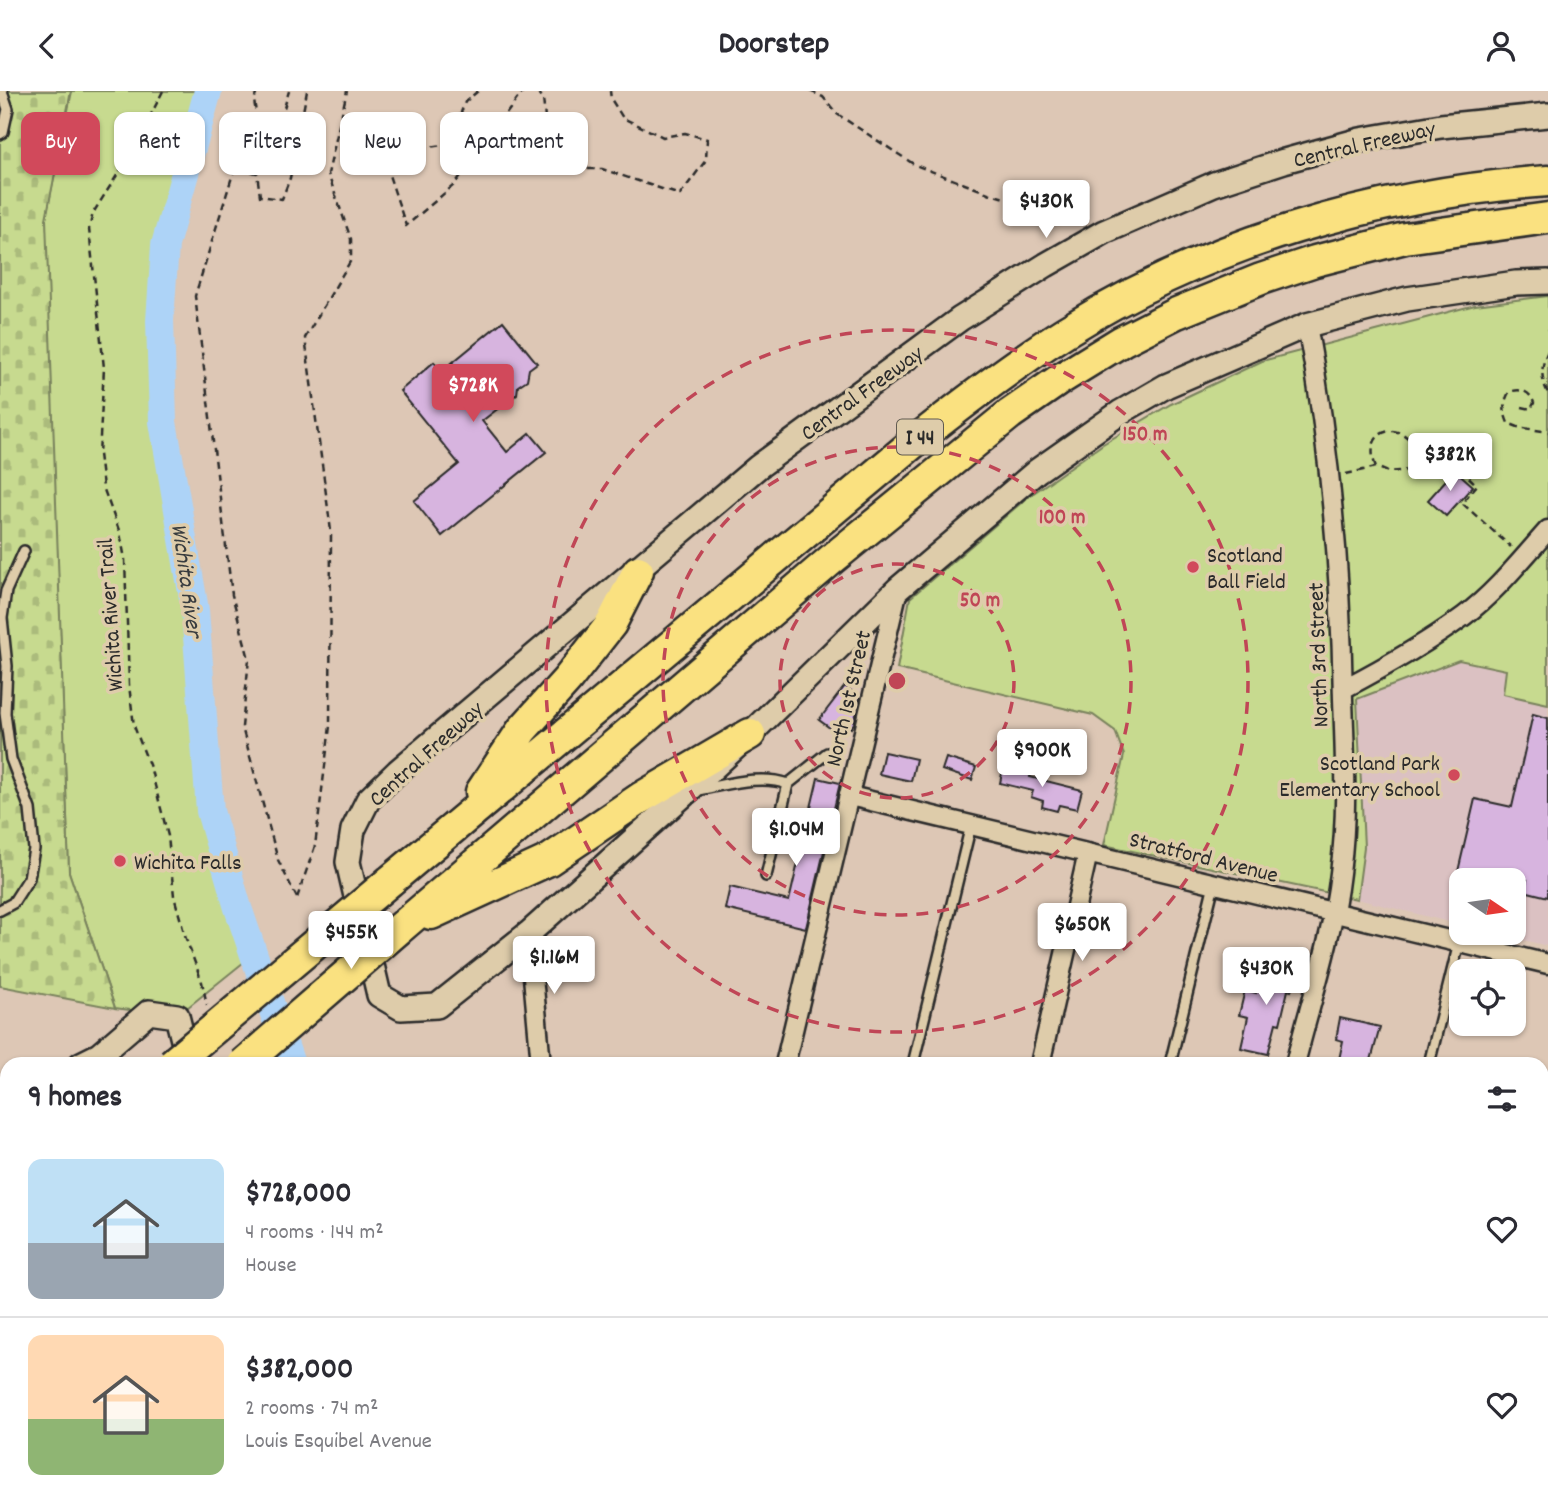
<!DOCTYPE html>
<meta charset="utf-8">
<style>
:root{--surface:#fff;--page:#f7f7f7;--text:#2b2b33;--muted:#7c7c81;--line:#e1e1e2;--accent:#d1495b}
body{margin:0;font-family:Dekko,sans-serif;background:var(--page);color:var(--text);height:100vh;display:flex;flex-direction:column;font-size:26px;white-space:nowrap}
*{box-sizing:border-box;margin:0}
p{font-size:23px;color:var(--muted)}
.icon{flex:none;width:38px;height:38px;fill:none;stroke:currentColor;stroke-width:2;stroke-linecap:round;stroke-linejoin:round}
.map{position:relative;flex:1;overflow:hidden}
.panel{position:absolute;left:0px;top:966px;width:1549px;height:450px;display:flex;flex-direction:column;background:var(--surface);border-radius:21px 21px 0 0;box-shadow:0 2px 5px #0004}
.panel>*{flex:none}
.banner{position:absolute;left:21px;top:21px;width:700px;height:63px;display:flex;gap:14px}
.needle{width:46px;rotate:103deg}
.tools{position:absolute;left:1449px;top:777px;display:grid;gap:14px}
.tools a{display:grid;place-items:center;width:77px;height:77px;border-radius:14px;background:var(--surface);box-shadow:0 2px 5px #0004;font-size:35px}
.price{position:absolute;translate:-50% -60px;padding:0 16px;border-radius:7px;background:#fff;color:#222;font-size:23px;line-height:46px;filter:drop-shadow(0 2px 4px #0008)}
.price::after{content:'';position:absolute;left:50%;top:42px;width:21px;height:16px;margin-left:-10px;background:inherit;clip-path:polygon(0 0,100% 0,50% 100%)}
.price.on{background:var(--accent);color:#fff}
ul{padding:0;list-style:none}
li{display:flex;align-items:center;gap:21px;height:175px;padding:0 28px}
li+li{border-top:2px solid var(--line)}
li span{display:grid;place-items:center;flex:none;width:196px;height:140px;border-radius:14px;color:#555}
li>.icon{margin-inline-start:auto}
span .icon{width:84px;height:84px;fill:#fffc;stroke-width:1}
li b{font-size:30px}
h2{display:flex;justify-content:space-between;align-items:center;height:84px;padding:0 28px;font-size:30px}
.pill{padding:0 24px;border-radius:14px;background:var(--surface);box-shadow:0 2px 5px #0004;font-size:24px;line-height:63px}
.pill.on{background:var(--accent);color:#fff}
header{display:flex;justify-content:space-between;align-items:center;height:91px;padding:0 28px;background:var(--surface);font-size:32px;font-weight:700}
.map>svg:first-child{display:block}
.built{fill:#dbc1c2}
.green{fill:#c7da8f;stroke:#79825d;stroke-width:2}
.cemetery{fill:url(#cemetery-stones);stroke:#79825d;stroke-width:2}
.lines{fill:none;stroke-linecap:round;stroke-linejoin:round}
.river{stroke:#add3f7;stroke-width:28}
.building{fill:#d7b4df;stroke:#2b2b2b;stroke-width:2}
.service-casing{stroke:#2b2b2b;stroke-width:14}
.minor-casing{stroke:#2b2b2b;stroke-width:23}
.secondary-casing{stroke:#2b2b2b;stroke-width:28}
.motorway-casing{stroke:#2b2b2b;stroke-width:35}
.path{stroke:#2b2b2b;stroke-width:2.5;stroke-dasharray:7 5;stroke-linecap:butt}
.service{stroke:#deccaa;stroke-width:9}
.minor{stroke:#deccaa;stroke-width:18}
.secondary{stroke:#deccaa;stroke-width:23}
.motorway{stroke:#fae180;stroke-width:30}
.motorway-bridge-casing{stroke:#2b2b2b;stroke-width:35;stroke-linecap:butt}
.motorway-bridge{stroke:#fae180;stroke-width:30}
.ring{fill:none;stroke:#c04656;stroke-width:3.5;stroke-dasharray:12 9}
.poi-dot{fill:#d1495b;stroke:#deccaa;stroke-width:2.5}
.labels{text-anchor:middle;stroke-width:7;stroke-linejoin:round;paint-order:stroke}
.shield{fill:#deccaa;stroke:#615b51;stroke-width:2}
.shield-label{font-size:21px;font-weight:bold;fill:#2b2b2b}
.street-label{font-size:23px;fill:#2b2b2b;stroke:#deccaa}
.poi-label{font-size:23px;fill:#2b2b2b;stroke:#deccaa;text-anchor:start}
.water-label{font-size:24px;font-style:italic;fill:#383c3f;stroke:#deccaa}
.centre{fill:#c04656;stroke:#deccaa;stroke-width:3.5}
.ring-label{font-size:21px;text-anchor:middle;font-weight:bold;fill:#c04656;stroke:#deccaa;stroke-width:7;stroke-linejoin:round;paint-order:stroke}
</style>
<header><svg class="icon" aria-label="back" viewBox="0 0 24 24"><path d="M15 5l-7 7 7 7"/></svg>Doorstep<svg class="icon" aria-label="person" viewBox="0 0 24 24"><circle cx="12" cy="8" r="4"/><path d="M4 21q1-7 8-7t8 7"/></svg></header>
<div class="map">
<svg width="1548" height="1415" viewBox="0 0 1548 1415">
<defs>
<pattern id="cemetery-stones" width="16" height="16" patternUnits="userSpaceOnUse" patternTransform="scale(1.75)"><rect width="16" height="16" fill="#c7da8f"/><path d="M2 7V4a2 2 0 0 1 4 0v3zM10 15v-3a2 2 0 0 1 4 0v3z" fill="#abbb7c"/></pattern>
</defs>
<rect width="100%" height="100%" fill="#ddc7b5"/>
<filter id="ink" filterUnits="userSpaceOnUse"><feTurbulence type="fractalNoise" baseFrequency=".0143" numOctaves="2"/><feDisplacementMap in="SourceGraphic" scale="14" xChannelSelector="R" yChannelSelector="G"/><feConvolveMatrix kernelMatrix="1 2 1 2 8 2 1 2 1" color-interpolation-filters="sRGB"/></filter>
<g filter="url(#ink)">
<!-- built -->
<path class="built" d="M1459 569 1506 579 1503 603 1548 613V855L1494 842H1514V789H1461V834L1357 808 1364 756 1357 608Z"/>
<!-- green -->
<path class="green" d="M72 0H208L165 154 160 230 163 331 195 519 210 720 254 863 177 925 115 917 69 781 45 130Z
M1548 205V613L1503 603 1506 579 1459 569 1357 608 1364 756 1357 808 1104 754 1124 664 1115 640 1093 624 897 578 910 507 1028 406 1103 353 1171 313 1262 270 1475 214Z"/>
<!-- cemetery -->
<path class="cemetery" d="M0 0H71L46 128 69 781 115 917 0 895Z"/>
<g class="lines">
<!-- river -->
<path class="river" d="M208 0 165 154 160 230 163 331 195 519 210 720 238 817 291 973
M343 1409V1415"/>
</g>
<!-- building -->
<path class="building" d="M503 230 537 272 529 278 527 289 518 295 517 303 482 330 507 361 530 342 546 361 442 445 414 410 459 373 400 300 434 271 442 280Z
M1455 379 1473 395 1446 425 1428 409Z
M845 595 860 607 855 618 857 620 854 632 851 637 841 630 834 640 819 629Z
M1533 623 1548 627V806L1524 800 1527 789H1456L1475 708 1512 716Z
M884 661 916 668 911 690 879 683Z
M946 667 976 676 972 689 942 679Z
M1004 673 1031 680 1030 686 1082 699 1077 718 1059 714 1057 720 1042 716 1043 710 1031 706 1033 700 1000 692Z
M818 687 840 692 806 837 725 818 730 796 789 810Z
M1262 872 1296 880 1291 900 1288 899 1280 933 1276 932 1268 963 1241 957 1248 926 1239 924 1245 899 1256 902Z
M1340 927 1380 936 1370 973H1338L1343 950 1336 948Z"/>
<g class="lines">
<defs>
<path id="service" d="M0 43 3 41 8 18 2 0
M788 693 827 662
M697 699C726 694 760 683 788 693L766 785
M0 819 13 812 29 787 34 758 30 718 11 668 5 622 7 575 2 527 6 500 24 460
M913 973 971 734
M1170 973 1214 793
M1429 973 1459 852
M0 1255 7 1252
M145 1409 149 1415
M806 1415 808 1409
M1064 1415 1065 1409
M1320 1415 1321 1409"/>
<path id="minor" d="M1343 598C1385 576 1426 553 1464 525 1496 501 1522 468 1548 439
M850 705 1548 873
M529 842 541 973
M785 973 898 498
M1040 973 1088 762
M1295 973C1310 913 1333 844 1340 782 1348 724 1345 666 1343 608 1341 482 1330 357 1307 234
M1542 1014 1548 990
M1542 1366 1548 1368
M679 1415 681 1409
M934 1415 935 1409
M1185 1415 1186 1409
M1445 1415 1447 1409"/>
<path id="secondary" d="M1548 24 1441 35 1360 49 1284 70 1214 93 1104 141 1046 174 960 228 758 376 398 680 368 709 353 739 348 771 379 904 401 917 437 915 529 842 688 700 750 643 898 498 1037 380 1121 321 1166 295 1307 234 1407 208 1516 192 1548 191
M81 973 99 964 149 921 177 925 189 973
M0 1014 7 1011
M0 1214 7 1211"/>
<path id="motorway" d="M481 701 522 639 567 589 611 533 638 480
M390 790 919 347C967 309 1014 273 1065 241 1209 151 1379 102 1548 90
M431 823 549 769 642 706 750 643
M399 838 832 468 1010 323 1062 287 1122 250 1177 222 1261 188 1315 170 1405 147 1548 127
M0 1091 7 1087
M0 1141 7 1138"/>
</defs>
<!-- service casing -->
<use href="#service" class="service-casing"/>
<!-- minor casing -->
<use href="#minor" class="minor-casing"/>
<!-- secondary casing -->
<use href="#secondary" class="secondary-casing"/>
<!-- motorway casing -->
<use href="#motorway" class="motorway-casing"/>
<!-- path -->
<path class="path" d="M163 0 133 59 93 122 89 138 104 277 99 363 103 396 120 442 125 468 129 594 134 635 151 679 168 745 174 805 185 845 202 891 207 914
M257 0 254 10 258 32 279 34 289 0
M478 0 465 11 449 53 404 60 385 72 406 135 454 94 523 0
M537 0 543 7 545 28 509 59 519 78H602L680 104 706 69 707 48 685 42 663 46 623 27 611 8 610 0
M810 0 823 6 837 23 915 74 991 103 1021 112
M1548 260C1541 274 1540 287 1548 302
M1522 316 1531 318 1534 312C1530 300 1521 297 1509 301 1503 313 1503 320 1508 332L1518 336 1548 341
M1376 376C1360 338 1403 325 1418 362
M1346 383 1376 376 1388 381 1409 379 1415 374 1418 362 1428 365 1438 374 1458 376 1477 394 1462 412 1511 456
M297 807 278 769 242 636 249 568 232 504 195 205 235 76 257 82 260 105 282 108 290 87 307 0
M297 807 315 755 330 635 331 440 305 247 351 169V148L328 83 347 0
M245 1409 251 1415"/>
<!-- service -->
<use href="#service" class="service"/>
<!-- minor -->
<use href="#minor" class="minor"/>
<!-- secondary -->
<use href="#secondary" class="secondary"/>
<!-- motorway -->
<use href="#motorway" class="motorway"/>
<defs>
<path id="motorway-bridge" d="M172 973 390 790
M243 973 399 838"/>
</defs>
<!-- motorway-bridge casing -->
<use href="#motorway-bridge" class="motorway-bridge-casing"/>
<!-- motorway-bridge -->
<use href="#motorway-bridge" class="motorway-bridge"/>
</g>
</g>
<!-- distance rings -->
<g class="ring">
<circle cx="897" cy="590" r="117"/>
<circle cx="897" cy="590" r="234"/>
<circle cx="897" cy="590" r="351"/>
</g>
<!-- markers -->
<g class="poi-dot">
<circle cx="1193" cy="476" r="7"/>
<circle cx="1454" cy="684" r="7"/>
<circle cx="120" cy="770" r="7"/>
</g>
<g class="labels">
<!-- shield labels -->
<rect class="shield" x="897" y="328.5" width="46" height="35" rx="5"/>
<g class="shield-label">
<text x="920" y="353">I 44</text>
</g>
<!-- street labels -->
<g class="street-label">
<text transform="translate(1364 52) rotate(-13)" y="8">Central Freeway</text>
<text transform="translate(861 301) rotate(-36)" y="8">Central Freeway</text>
<text transform="translate(109 524) rotate(-94)" y="8">Wichita River Trail</text>
<text transform="translate(1317 564) rotate(-92)" y="8">North 3rd Street</text>
<text transform="translate(847 607) rotate(-77)" y="8">North 1st Street</text>
<text transform="translate(425 662) rotate(-42)" y="8">Central Freeway</text>
<text transform="translate(1204 765) rotate(14)" y="8">Stratford Avenue</text>
</g>
<!-- poi labels -->
<g class="poi-label">
<text x="1207" y="471">Scotland<tspan x="1207" dy="26">Ball Field</tspan></text>
<text x="1440" y="679" text-anchor="end">Scotland Park<tspan x="1440" dy="26">Elementary School</tspan></text>
<text x="134" y="778">Wichita Falls</text>
</g>
<!-- water labels -->
<g class="water-label">
<text transform="translate(188 489) rotate(82)" y="8">Wichita River</text>
</g>
</g>
<circle cx="897" cy="590" r="10" class="centre"/>
<g class="ring-label">
<text x="1145" y="349">150 m</text>
<text x="1062" y="432">100 m</text>
<text x="980" y="515">50 m</text>
</g>
</svg>
<div class="tools">
<a><svg class="needle" viewBox="-14 -14 28 28"><path d="M0-13l5 13h-10z" fill="#e53935"/><path d="M0 13l5-13h-10z" fill="#7c7c81"/></svg></a>
<a><svg class="icon" aria-label="locate" viewBox="0 0 24 24"><circle cx="12" cy="12" r="6"/><path d="M12 2v4M12 18v4M2 12h4M18 12h4"/></svg></a>
</div>
<b class="price" style="left:1046px;top:149px">$430K</b>
<b class="price on" style="left:473px;top:333px">$728K</b>
<b class="price" style="left:1450px;top:402px">$382K</b>
<b class="price" style="left:1042px;top:698px">$900K</b>
<b class="price" style="left:796px;top:777px">$1.04M</b>
<b class="price" style="left:1082px;top:872px">$650K</b>
<b class="price" style="left:351px;top:880px">$455K</b>
<b class="price" style="left:554px;top:905px">$1.16M</b>
<b class="price" style="left:1266px;top:916px">$430K</b>
<div class="banner">
<a class="pill on">Buy</a>
<a class="pill">Rent</a>
<a class="pill">Filters</a>
<a class="pill">New</a>
<a class="pill">Apartment</a>
</div>
<section class="panel">
<h2>9 homes<svg class="icon" aria-label="filters" viewBox="0 0 24 24"><path d="M4 7h16M4 17h16"/><circle cx="9" cy="7" r="2"/><circle cx="15" cy="17" r="2"/></svg></h2>
<ul>
<li><span style="background:linear-gradient(#bfe0f5 60%,#9aa5b1 0)"><svg class="icon" aria-label="home" viewBox="0 0 24 24"><path d="M3 11l9-7 9 7M6 9v11h12V9"/></svg></span><div><b>$728,000</b><p>4 rooms · 144 m²</p><p>House</p></div><svg class="icon" aria-label="heart" viewBox="0 0 24 24"><path d="M12 20l-8-8c-3-5 5-10 8-4 3-6 11-1 8 4z"/></svg></li>
<li><span style="background:linear-gradient(#ffd9b3 60%,#8fb573 0)"><svg class="icon" aria-label="home" viewBox="0 0 24 24"><path d="M3 11l9-7 9 7M6 9v11h12V9"/></svg></span><div><b>$382,000</b><p>2 rooms · 74 m²</p><p>Louis Esquibel Avenue</p></div><svg class="icon" aria-label="heart" viewBox="0 0 24 24"><path d="M12 20l-8-8c-3-5 5-10 8-4 3-6 11-1 8 4z"/></svg></li>
</ul>
</section>
</div>
